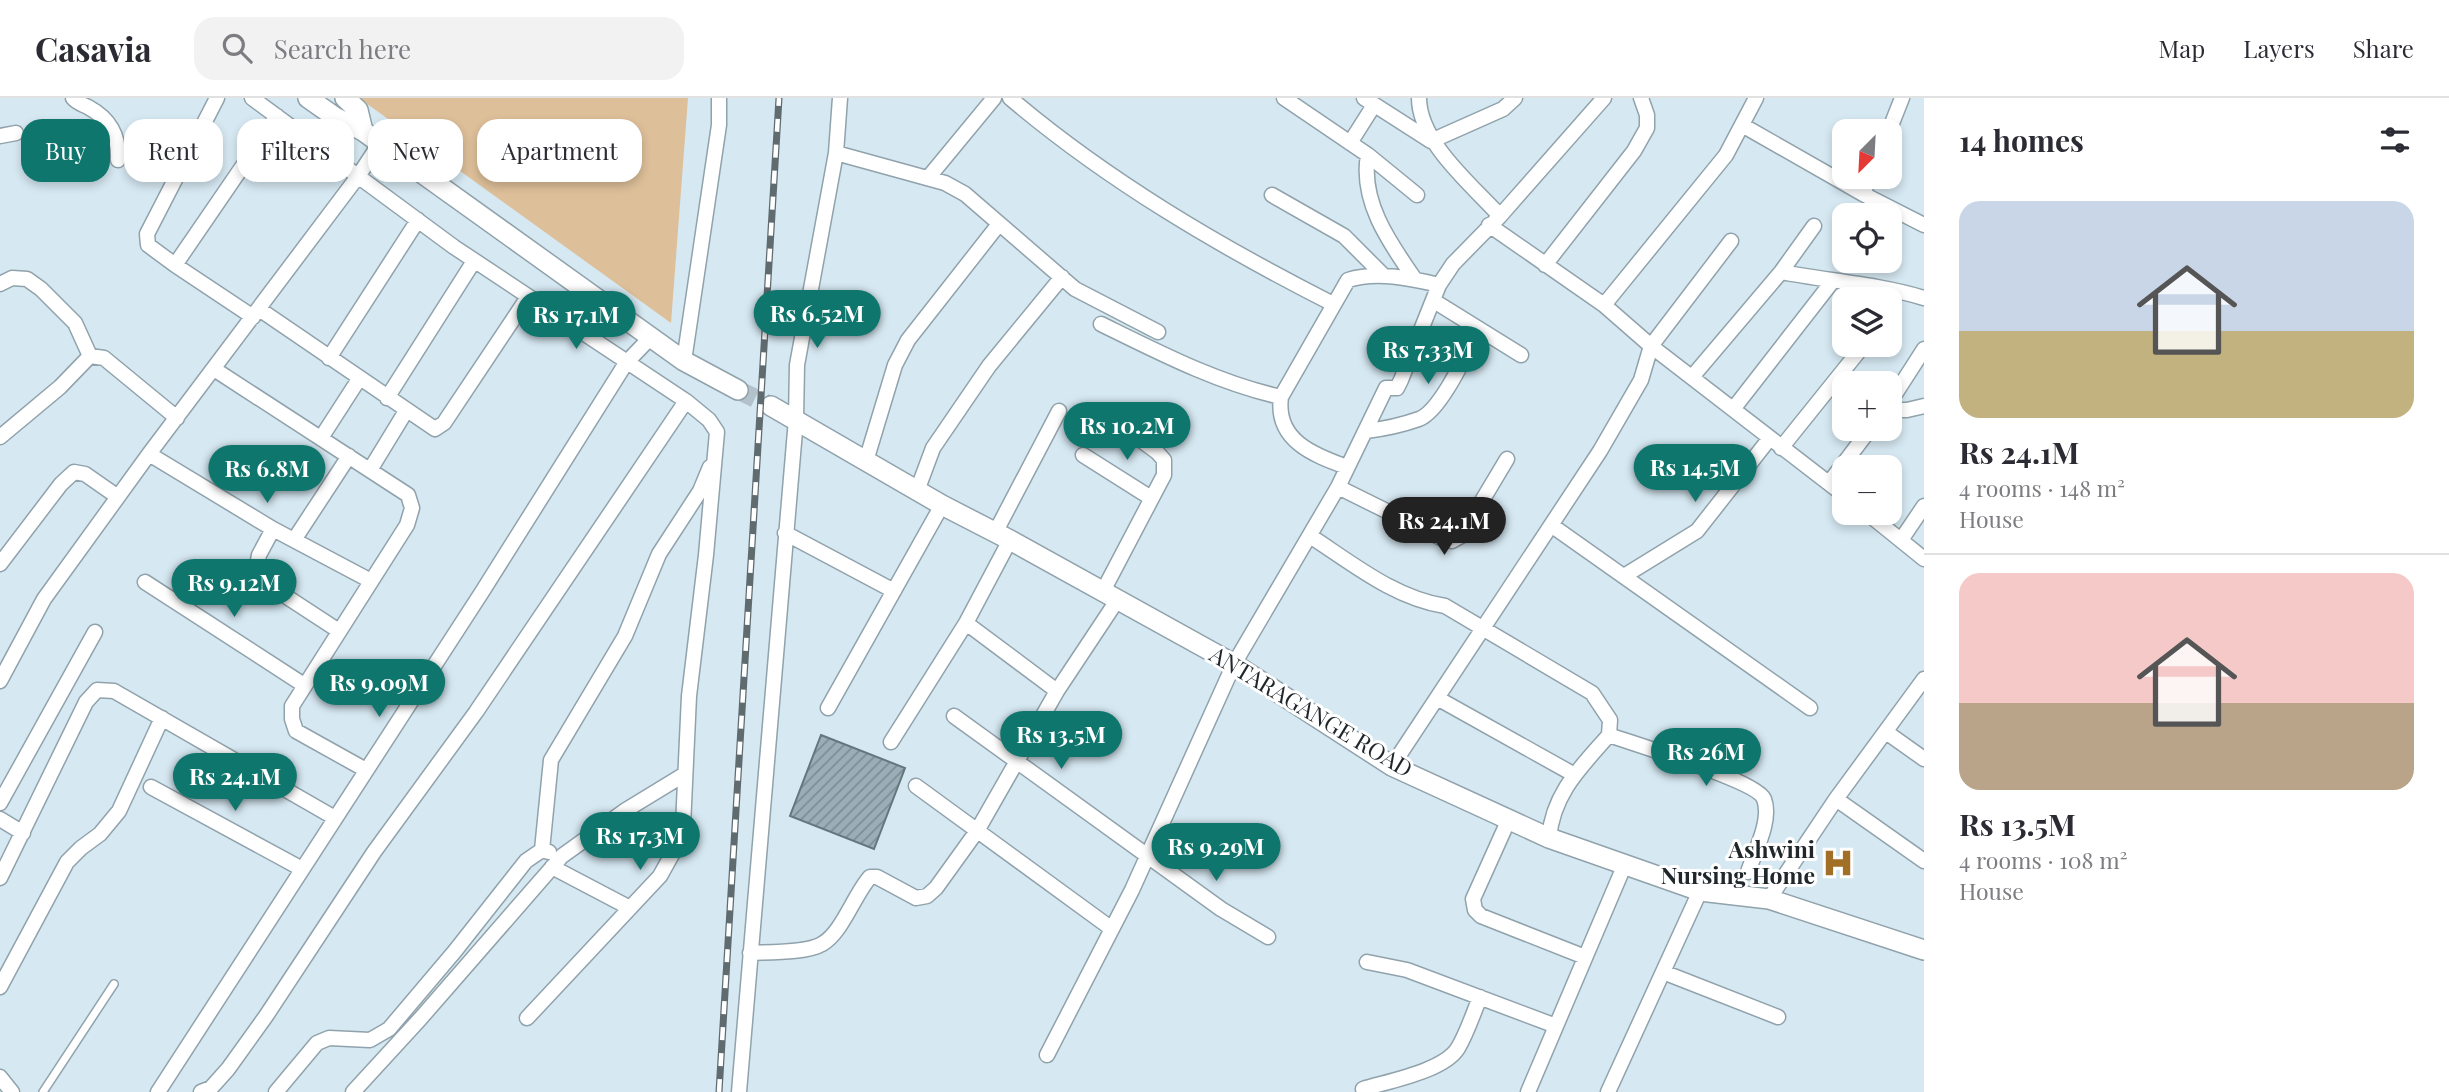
<!DOCTYPE html>
<meta charset="utf-8">
<style>
:root{--surface:#fff;--page:#f2f2f3;--text:#2b2b33;--muted:#7c7c81;--line:#e1e1e2;--accent:#0f766e}
body{margin:0;font-family:"Playfair Display",serif;background:var(--page);color:var(--text);height:100vh;display:flex;flex-direction:column;font-size:26px;white-space:nowrap}
*{box-sizing:border-box;margin:0}
p{font-size:23px;color:var(--muted)}
.icon{flex:none;width:38px;height:38px;fill:none;stroke:currentColor;stroke-width:2;stroke-linecap:round;stroke-linejoin:round}
.map{position:relative;flex:1;overflow:hidden}
.details{display:flex;flex-direction:column;background:var(--surface);width:525px}
.details>*{flex:none}
.hud{position:absolute;left:21px;top:21px;width:665px;height:63px;display:flex;gap:14px}
.needle{width:46px;rotate:204deg}
.fabs{position:absolute;left:1832px;top:21px;display:grid;gap:14px}
.fabs a{display:grid;place-items:center;width:70px;height:70px;border-radius:14px;background:var(--surface);box-shadow:0 4px 10px #0003;font-size:35px}
.price{position:absolute;translate:-50% -60px;padding:0 16px;border-radius:24px;background:var(--accent);color:#fff;font-size:23px;line-height:46px;filter:drop-shadow(0 2px 4px #0008)}
.price::after{content:'';position:absolute;left:50%;top:42px;width:21px;height:16px;margin-left:-10px;background:inherit;clip-path:polygon(0 0,100% 0,50% 100%)}
.price.current{background:#222;color:#fff}
ul{padding:0;list-style:none}
li{display:grid;align-content:center;gap:14px;height:371px;padding:0 35px}
li+li{border-top:2px solid var(--line)}
li span{display:grid;place-items:center;height:217px;border-radius:21px;color:#555}
li>.icon{margin-inline-start:auto}
span .icon{width:126px;height:126px;fill:#fffc;stroke-width:1}
li b{font-size:30px}
h2{display:flex;justify-content:space-between;align-items:center;height:84px;padding:0 35px;font-size:30px}
.chip{padding:0 24px;border-radius:21px;background:var(--surface);box-shadow:0 4px 10px #0003;font-size:24px;line-height:63px}
.chip.current{background:var(--accent);color:#fff}
header{display:flex;align-items:center;gap:42px;box-sizing:border-box;height:98px;padding:0 35px;background:var(--surface);border-bottom:2px solid var(--line)}
header strong{font-size:33px}
nav{display:flex;gap:38px;margin-inline-start:auto;font-size:24px}
.search{width:490px;height:63px;background:var(--page);display:flex;align-items:center;gap:18px;box-sizing:border-box;padding:0 24px;border-radius:21px;color:var(--muted);font-size:26px}
main{display:flex;flex:1;min-height:0}
.map>svg:first-child{display:block}
.park{fill:#ddbf99}
.building{fill:url(#building-hatch);stroke:#65767f;stroke-width:2}
.lines{fill:none;stroke-linecap:round;stroke-linejoin:round}
.secondary-tunnel{stroke:#b2c1ca;stroke-width:19;stroke-dasharray:19 10;stroke-linecap:butt}
.lane-casing{stroke:#90a2ab;stroke-width:10}
.street-casing{stroke:#90a2ab;stroke-width:17}
.secondary-casing{stroke:#90a2ab;stroke-width:22}
.lane{stroke:#fff;stroke-width:7}
.street{stroke:#fff;stroke-width:14}
.secondary{stroke:#fff;stroke-width:19}
.rail-casing{stroke:#606b70;stroke-width:7}
.rail{stroke:#fff;stroke-width:4.5;stroke-dasharray:13;stroke-linecap:butt}
.labels{text-anchor:middle;stroke-width:6;stroke-linejoin:round;paint-order:stroke}
.street-label{font-size:23px;fill:#20272a;stroke:#fff}
.poi-label{font-size:23px;font-weight:bold;fill:#20272a;stroke:#fff;text-anchor:end}
</style>
<header>
<strong>Casavia</strong>
<div class="search"><svg class="icon" aria-label="search" viewBox="0 0 24 24"><circle cx="10" cy="10" r="6"/><path d="M15 15l6 6"/></svg>Search here</div>
<nav><a>Map</a><a>Layers</a><a>Share</a></nav>
</header>
<main>
<div class="map">
<svg width="1924" height="994" viewBox="0 0 1924 994">
<defs>
<pattern id="building-hatch" width="6" height="6" patternUnits="userSpaceOnUse" patternTransform="scale(1.75)"><rect width="6" height="6" fill="#9badb6"/><path d="M-1 1l2-2M0 6l6-6M5 7l2-2" fill="none" stroke="#7e8d94"/></pattern>
</defs>
<rect width="100%" height="100%" fill="#d6e8f2"/>
<!-- park -->
<path class="park" d="M359 0H688L671 225Z"/>
<!-- building -->
<path class="building" d="M821 637 905 670 874 751 790 718Z"/>
<g class="lines">
<!-- secondary-tunnel -->
<path class="secondary-tunnel" d="M738 292 771 308"/>
<defs>
<path id="lane" d="M43 994 114 886"/>
<path id="street" d="M73 0C77 5 82 6 88 9 110 21 119 37 118 62
M252 0 454 149 686 303 709 322 717 334 706 457 689 598 683 728 675 751 660 778 527 920
M1010 0C1108 83 1219 148 1333 206
M1284 0 1368 57 1417 97
M1364 0 1431 43 1503 11 1515 0
M1419 0C1419 44 1472 87 1500 118
M1742 27 1863 96 1924 127
M1889 33 1902 0
M0 38 16 35
M1350 45 1374 7
M836 55 945 85 965 96 1075 191 1158 234
M1368 57C1360 103 1389 144 1414 180
M928 80 994 0
M1863 96 1870 79
M1272 97 1344 138 1384 178
M1489 127 1604 207
M1731 143 1651 248 1844 397
M175 167 148 147 147 136 217 0
M1545 167 1634 53 1647 30V17L1641 0
M1781 174C1829 183 1878 186 1924 200
M0 186 12 180 27 181 41 191 75 225 90 258
M1434 203 1521 257
M259 211 435 331 444 325 528 199
M253 219 175 167 277 18
M1101 226C1160 255 1218 285 1281 299
M329 260 418 122
M684 263 719 27V0
M214 271 408 397 412 410 407 427 292 608V621L296 633 366 672
M1692 279 1781 174 1814 128
M387 300 474 163
M1890 304 1924 251
M1734 310 1832 184
M1890 312H1907L1924 308
M1366 333C1384 331 1402 327 1419 321 1441 313 1468 252 1479 231
M0 339 60 289 90 258 104 260 177 320
M321 340 359 281
M1781 350 1859 253
M149 356 273 431 371 483
M1083 357 1151 400
M866 363 895 267 908 242 999 126
M1347 369C1313 357 1275 342 1281 299L1348 182C1376 173 1410 180 1439 187
M370 372 406 313
M1829 385 1870 331
M1338 389 1443 441 1452 443 1461 438 1507 361
M917 393 933 350 989 268 1062 179
M1867 415 1924 461
M1551 427 1810 610
M273 431 259 457 255 478 339 533
M785 435 894 493
M995 435 1059 313
M1310 438C1352 465 1394 500 1445 508L1592 595 1610 622 1609 637C1581 669 1553 695 1549 740
M294 442 349 358
M1901 442 1924 408
M0 466 61 386 74 374 85 376 118 399
M1624 478 1697 433 1770 340
M145 484 304 587
M1102 495 1164 377V362L1157 354 1107 317
M0 583 44 501 149 356 359 77 380 45
M1057 593 1118 501
M1437 600 1573 676
M828 610 942 407
M954 618 1221 811 1268 839
M1886 634 1924 661
M1609 637C1634 646 1757 683 1764 701 1772 722 1755 753 1748 774
M891 644 966 525
M1392 668 1600 353 1641 282 1651 248 1604 207 1726 57 1756 0
M916 688 1112 831
M151 689 302 771
M1836 701 1924 763
M0 705 95 534
M0 721 23 735
M1509 721 1473 801 1475 812 1481 818 1585 859
M542 752 551 662 625 538 659 456 700 393 710 369
M552 769 630 810
M0 780 86 604 97 592 114 593 335 720
M1769 801 1836 701 1924 581
M750 855C768 854 807 855 822 846 842 835 854 797 870 779H877L916 800 927 798 936 790 977 733 1057 593 966 525 1010 442
M1367 864 1407 872 1556 928
M1663 874 1778 919
M0 889 67 764 81 750 100 736 119 713 162 620
M1047 957 1132 792 1234 566 1338 389 1386 290H1397L1401 282 1439 187 1453 166 1500 118 1604 0
M0 979 12 994
M1363 991C1389 983 1444 973 1458 950 1467 935 1473 916 1480 899
M158 994 482 494 626 265 651 239
M201 994 211 990 228 971 266 918 374 754 476 614 686 303
M276 994 317 945 329 940 370 942 389 931 455 853 526 763 542 752 549 754
M353 994 420 921 562 758 626 712 685 676
M739 994 796 321 797 267 836 55 840 0
M1528 994 1625 766
M1608 994 1700 793"/>
<path id="secondary" d="M308 0 335 19 363 33 684 263 738 292
M345 0 358 12 363 33
M771 308 942 407 1010 442 1234 566 1392 668 1549 740 1700 793 1769 801 1924 852"/>
</defs>
<!-- lane casing -->
<use href="#lane" class="lane-casing"/>
<!-- street casing -->
<use href="#street" class="street-casing"/>
<!-- secondary casing -->
<use href="#secondary" class="secondary-casing"/>
<!-- lane -->
<use href="#lane" class="lane"/>
<!-- street -->
<use href="#street" class="street"/>
<!-- secondary -->
<use href="#secondary" class="secondary"/>
<defs>
<path id="rail" d="M719 994 779 0"/>
</defs>
<!-- rail casing -->
<use href="#rail" class="rail-casing"/>
<!-- rail -->
<use href="#rail" class="rail"/>
</g>
<!-- icons -->
<defs>
<symbol id="hospital-bare" viewBox="-9 -9 18 18"><path d="M-5-5h3v3.5h4V-5h3V5h-3V1.5h-4V5h-3Z" fill="#a16f25" stroke="#fff" stroke-width="2.5" paint-order="stroke"/></symbol>
</defs>
<g fill-rule="evenodd">
<use href="#hospital-bare" x="1816" y="743" width="44" height="44"/>
</g>
<g class="labels">
<!-- street labels -->
<g class="street-label">
<text transform="translate(1311 614) rotate(31)" y="8">ANTARAGANGE ROAD</text>
</g>
<!-- poi labels -->
<g class="poi-label">
<text x="1815" y="760">Ashwini<tspan x="1815" dy="26">Nursing Home</tspan></text>
</g>
</g>
</svg>
<div class="fabs">
<a><svg class="needle" viewBox="-14 -14 28 28"><path d="M0-13l5 13h-10z" fill="#e53935"/><path d="M0 13l5-13h-10z" fill="#7c7c81"/></svg></a>
<a><svg class="icon" aria-label="locate" viewBox="0 0 24 24"><circle cx="12" cy="12" r="6"/><path d="M12 2v4M12 18v4M2 12h4M18 12h4"/></svg></a>
<a><svg class="icon" aria-label="layers" viewBox="0 0 24 24"><path d="M12 4l9 5-9 5-9-5zM3 14l9 5 9-5"/></svg></a>
<a>+</a>
<a>−</a>
</div>
<b class="price" style="left:817px;top:252px">Rs 6.52M</b>
<b class="price" style="left:576px;top:253px">Rs 17.1M</b>
<b class="price" style="left:1428px;top:288px">Rs 7.33M</b>
<b class="price" style="left:1127px;top:364px">Rs 10.2M</b>
<b class="price" style="left:1695px;top:406px">Rs 14.5M</b>
<b class="price" style="left:267px;top:407px">Rs 6.8M</b>
<b class="price current" style="left:1444px;top:459px">Rs 24.1M</b>
<b class="price" style="left:234px;top:521px">Rs 9.12M</b>
<b class="price" style="left:379px;top:621px">Rs 9.09M</b>
<b class="price" style="left:1061px;top:673px">Rs 13.5M</b>
<b class="price" style="left:1706px;top:690px">Rs 26M</b>
<b class="price" style="left:235px;top:715px">Rs 24.1M</b>
<b class="price" style="left:640px;top:774px">Rs 17.3M</b>
<b class="price" style="left:1216px;top:785px">Rs 9.29M</b>
<div class="hud">
<a class="chip current">Buy</a>
<a class="chip">Rent</a>
<a class="chip">Filters</a>
<a class="chip">New</a>
<a class="chip">Apartment</a>
</div>
</div>
<section class="details">
<h2>14 homes<svg class="icon" aria-label="filters" viewBox="0 0 24 24"><path d="M4 7h16M4 17h16"/><circle cx="9" cy="7" r="2"/><circle cx="15" cy="17" r="2"/></svg></h2>
<ul>
<li><span style="background:linear-gradient(#c9d6e8 60%,#c2b280 0)"><svg class="icon" aria-label="home" viewBox="0 0 24 24"><path d="M3 11l9-7 9 7M6 9v11h12V9"/></svg></span><div><b>Rs 24.1M</b><p>4 rooms · 148 m²</p><p>House</p></div></li>
<li><span style="background:linear-gradient(#f6c9c9 60%,#b9a48a 0)"><svg class="icon" aria-label="home" viewBox="0 0 24 24"><path d="M3 11l9-7 9 7M6 9v11h12V9"/></svg></span><div><b>Rs 13.5M</b><p>4 rooms · 108 m²</p><p>House</p></div></li>
</ul>
</section>
</main>
